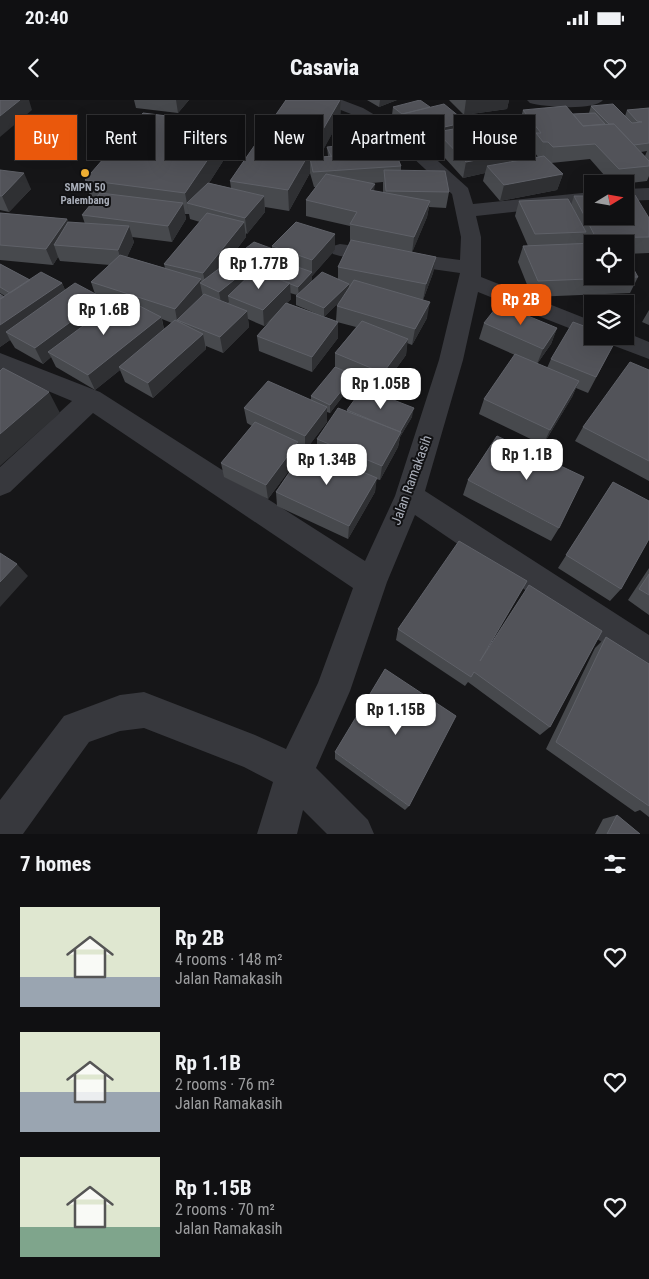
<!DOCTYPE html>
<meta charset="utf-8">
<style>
:root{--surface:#101012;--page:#19191b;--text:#f1f3f6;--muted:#9c9d9f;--line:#303032;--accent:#ea580c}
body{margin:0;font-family:"Roboto Condensed",sans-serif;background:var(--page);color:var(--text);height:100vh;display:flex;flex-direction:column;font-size:19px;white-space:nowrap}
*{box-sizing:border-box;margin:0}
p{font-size:16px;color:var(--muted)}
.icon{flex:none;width:28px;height:28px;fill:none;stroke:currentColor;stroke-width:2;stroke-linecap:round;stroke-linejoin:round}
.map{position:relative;height:734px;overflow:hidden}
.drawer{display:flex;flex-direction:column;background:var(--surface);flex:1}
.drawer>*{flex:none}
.hud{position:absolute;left:15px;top:15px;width:620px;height:45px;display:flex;gap:10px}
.needle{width:32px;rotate:79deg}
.controls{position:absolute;left:584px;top:75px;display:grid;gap:10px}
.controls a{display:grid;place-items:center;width:50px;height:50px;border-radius:0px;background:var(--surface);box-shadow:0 5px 20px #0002,0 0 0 1px var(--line);font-size:25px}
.price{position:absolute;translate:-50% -42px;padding:0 11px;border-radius:10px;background:#fff;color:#222;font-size:16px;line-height:32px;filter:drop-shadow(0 1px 2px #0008)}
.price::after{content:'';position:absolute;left:50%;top:30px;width:15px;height:11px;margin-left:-8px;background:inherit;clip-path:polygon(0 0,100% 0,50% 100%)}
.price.selected{background:var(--accent);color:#fff}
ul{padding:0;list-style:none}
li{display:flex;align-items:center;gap:15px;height:125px;padding:0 20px}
li span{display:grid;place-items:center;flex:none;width:140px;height:100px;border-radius:0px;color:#555}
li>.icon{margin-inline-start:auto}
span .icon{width:60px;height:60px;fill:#fffc;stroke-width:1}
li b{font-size:21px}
h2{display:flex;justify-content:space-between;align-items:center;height:60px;padding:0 20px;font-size:21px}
.pill{padding:0 18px;border-radius:0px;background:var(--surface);box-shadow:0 5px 20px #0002,0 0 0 1px var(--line);font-size:18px;line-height:45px}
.pill.selected{background:var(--accent);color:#fff}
.status{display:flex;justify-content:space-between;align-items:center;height:35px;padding:0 25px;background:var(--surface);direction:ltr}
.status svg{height:14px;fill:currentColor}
header{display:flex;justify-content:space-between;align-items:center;height:65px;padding:0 20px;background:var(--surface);font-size:22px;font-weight:800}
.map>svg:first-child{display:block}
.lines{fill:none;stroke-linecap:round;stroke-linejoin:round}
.minor{fill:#37383d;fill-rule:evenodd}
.wall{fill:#47494d;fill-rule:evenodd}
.shaded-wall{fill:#2f3033}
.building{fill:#525359;stroke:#5f6168}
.poi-dot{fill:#f2b134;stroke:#111113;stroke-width:2}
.labels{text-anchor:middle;stroke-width:4;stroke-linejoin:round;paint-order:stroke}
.far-poi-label{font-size:11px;font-weight:bold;fill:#a8adb8;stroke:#111113}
.street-label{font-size:14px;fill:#a8adb8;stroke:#111113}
</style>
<div class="status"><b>20:40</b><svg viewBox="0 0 49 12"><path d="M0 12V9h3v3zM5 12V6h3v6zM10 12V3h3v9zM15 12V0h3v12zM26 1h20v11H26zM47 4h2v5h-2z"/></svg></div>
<header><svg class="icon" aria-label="back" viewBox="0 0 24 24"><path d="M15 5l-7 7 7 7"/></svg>Casavia<svg class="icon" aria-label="heart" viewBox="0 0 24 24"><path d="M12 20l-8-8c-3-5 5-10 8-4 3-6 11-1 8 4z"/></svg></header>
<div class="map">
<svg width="649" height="734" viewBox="0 0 649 734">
<rect width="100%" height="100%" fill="#161618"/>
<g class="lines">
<!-- minor -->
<path class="minor" d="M320 0H342L363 8 409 35 468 88 473 104 592 92V103L476 116 481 137V177L592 221 594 236 584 234 478 192 463 260 425 391 649 535V571L637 566 415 415 387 482 350 591 316 668 368 720 374 734H327L303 710 297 734H257L273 682 244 667 144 628 120 631 89 642 23 734H0V700L64 616 120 595 144 592 255 635 286 649 318 583 353 488 93 313 10 392 0 396V367L72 301 0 271V253L100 292 365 461 395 396 439 260 460 173 340 156 333 154 330 150 333 146 340 144 460 160 461 137 452 94 397 43 351 14 323 3Z
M527 0H603C595 11 543 7 530 3Z
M649 88V100L625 101V89Z
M625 232 649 242V259L604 242 601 236H625Z"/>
</g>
<!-- wall -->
<path class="wall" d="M134 0H189L178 13 136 8Z
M286 0H341L340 19 319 57 328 56 327 47 344 45 342 38 343 30 383 40V42L388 51 401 66V71L449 92 446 108 429 107 427 117 412 152 436 157 433 173 423 200 427 218 412 245 407 243 406 255 382 288 354 277 353 283 330 313 327 312V322L307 348 317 352V339L347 312V310L412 317 400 337 398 347 380 380 376 379 375 392 348 439 277 406 276 392 305 351 298 348 299 357 268 399 224 377 221 363 252 326 247 323 244 308 311 300V296L335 268V253L356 227 337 222 338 238 312 272 259 251 257 236 272 219 264 226 248 219 249 227 223 253 206 246V249L153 298 125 282 120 270 95 290 56 267 51 257 43 264 15 248 10 240 0 247 4 197 5 196 0 193V164L30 180 62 183 65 190 95 194 91 182 110 165 60 161 58 157 53 165 0 160V113L67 119 68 122 85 124 82 115 94 101H92L85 80 234 44 209 83 231 88 230 81ZM310 73 314 87H316L306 100V116L350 126V140L351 141 338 167V179L312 181V176L335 150V134L272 146V149L227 162 246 137V133L247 134 265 112V107L289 111ZM383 82V93L374 91 372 83ZM185 114H189L190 119 200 122 164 164 165 168 127 157 134 142 132 137 172 142 186 119ZM290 193 297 195 296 196V205L324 217 339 202 337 206 336 221 287 203 291 199ZM104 200 114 203 107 208ZM162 219 172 223 164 229Z
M367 0H397L379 7Z
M449 0H509L507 9 464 15Z
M591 6 625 16 627 10 649 8V76L647 81 622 84H612L590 59 551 63 563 74 557 90 500 101 483 81 485 73 463 78 435 47V44L421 47 400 29 401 23 392 15 393 7H430L512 53 510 62 538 57 532 49 533 43 519 25 523 10 573 14 589 13ZM647 51 645 56 641 52Z
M0 70 31 89 9 112 0 110Z
M574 96 649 118V153L625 154V144H592L638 177 630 193 532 197 518 162 523 146H528L515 116 519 101 571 105Z
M649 210V225L642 222Z
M484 223 557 228 551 244 537 264 547 268 551 259 617 238 588 293 576 288 572 297 543 345 479 314 484 299 515 255 479 239Z
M649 270V381L575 341 583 327Z
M468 380 559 428 551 441 463 395Z
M613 382 621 489 610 501 558 468Z
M649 468V515L628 500Z
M398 529 480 561 550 627 540 635 468 582 465 586 396 540Z
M606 537 649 564V717L640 710 635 712 546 649 595 548Z
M335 652 409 706 405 710 335 659Z
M617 715 640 734H595L603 719Z"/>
<!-- shaded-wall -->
<path class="shaded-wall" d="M20 0H29L32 10 0 37V16Z
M176 0H189L178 13Z
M340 0H341L340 19 313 69 310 58V73L289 111 288 90Z
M380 0H397L379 7Z
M466 0H509L507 9 464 15Z
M466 22 463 37 437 32 435 44 421 47 423 32Z
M232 24 234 44 195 105 187 103 189 114 185 93Z
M512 53 508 68 487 66 485 73 463 78 466 62Z
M24 73 31 89 9 112 2 96Z
M563 74 557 90 500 101 504 85Z
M375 84 373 99 370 90Z
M264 96 265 112 247 134 245 118Z
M430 101 427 117 412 153 414 137Z
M183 103 186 119 172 142 168 126Z
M67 119 73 135 54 145 58 157 53 165 46 149Z
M244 122 246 137 208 187 206 186 203 173Z
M129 126 134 142 123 166 118 150Z
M335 134V150L312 176V160Z
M273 149 274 165 234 198 228 196 229 202 222 208 219 192Z
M436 157 433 173 423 200 426 184Z
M312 172V181L299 196 298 187Z
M201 179 202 184 200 183 203 197 177 220 175 209Z
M62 183 69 199 6 232 10 240 0 247V225Z
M290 183 291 199 264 226 263 210Z
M349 184V192L324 217V208Z
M103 198 109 213 48 252 51 257 43 264 35 248Z
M430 202 427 218 412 245 415 229Z
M247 211 249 227 223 253 220 237Z
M161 217 165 233 119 267 120 270 95 290 88 275Z
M338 222V238L312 272V257Z
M557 228 551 244 537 264 543 249Z
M203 234 206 249 153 298 148 283Z
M408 239 406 255 382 288 383 273Z
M354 275 353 283 330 313V305Z
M579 281 572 297 543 345 550 330Z
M49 292 60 313 0 366V334Z
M327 307V322L305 351V336Z
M414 308 412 317 400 337 398 347 380 380 382 366 400 332Z
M298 342 299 357 268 399 266 385Z
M377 378 375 392 348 439 349 426Z
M17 464 28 476 0 507V482Z"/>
<!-- building -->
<path class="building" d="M0 0H20L0 16Z
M286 0H340L288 90 230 81Z
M420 0 430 7 402 14 393 7Z
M444 4 466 22 423 32 402 14Z
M613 4 632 23 642 22 637 21 627 10 649 8V43L634 45 614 24H609L591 6Z
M566 6 583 26 614 24 649 61V66L619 69 595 44 553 47 548 42H543L536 33H541L523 10Z
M143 13 232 24 185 93 85 80Z
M595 13 605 24 583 26 573 14Z
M481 24 512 53 466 62 437 32Z
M378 28 383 40 346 43 343 30Z
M383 42 388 51 331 56 327 47Z
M395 51 401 66 313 72 310 58Z
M544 56 563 74 504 85 487 66Z
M0 70 24 73 2 96H0Z
M384 70 445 71 449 92 386 91Z
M326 74 375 84 370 90 430 101 414 137 350 124 357 112 306 100Z
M208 83 264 96 245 118 187 103Z
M100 93 183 103 168 126 82 115Z
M625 95H635L649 118V137L596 138 574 96H592V116H625Z
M568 99 586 132 535 134 519 101Z
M0 113 67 119 46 149 0 145Z
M207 113 244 122 203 173 164 164Z
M68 122 129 126 118 150 54 145Z
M296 122 335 134 312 160 272 146Z
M351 140 436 157 426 184 338 167Z
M254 142 273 149 219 192 200 183Z
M618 142 619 144H592V176H625V154L638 177 538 181 523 146Z
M120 155 201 179 175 209 91 182Z
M277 160 312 172 298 187 263 173Z
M0 164 30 180 10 193 0 187Z
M255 170 290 183 263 210 228 196Z
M41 172 62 183 0 225V199Z
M322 172 349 184 324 208 296 196Z
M354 180 430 202 415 229 337 206Z
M75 183 103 198 35 248 6 232Z
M0 194 4 197 0 199Z
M204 194 247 211 220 237 177 220Z
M122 197 161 217 88 275 48 252Z
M286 203 338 222 312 257 257 236Z
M499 204 557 228 543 249 484 223Z
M175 220 203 234 148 283 119 267Z
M362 221 408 239 383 273 335 253Z
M573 222 592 229V236H612L617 238 596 277 551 259Z
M515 254 579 281 550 330 484 299Z
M630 262 649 270V361L583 327Z
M335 267 354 275 330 305 311 296Z
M3 268 49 292 0 334V271Z
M268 281 327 307 305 336 244 308Z
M363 288 414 308 400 332 347 310Z
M338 308 401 332 382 366 317 339Z
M255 322 298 342 266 385 221 363Z
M497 336 584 377 559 428 468 380Z
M306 348 377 378 349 426 276 392Z
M613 382 649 401V439L621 489 566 455Z
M459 441 527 481 480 561 529 485 602 531 550 627 474 572 471 577 398 529Z
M0 453 17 464 0 482Z
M649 474V495L639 489Z
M606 537 649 564V706L556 642Z
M385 569 456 616 409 706 335 652Z
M617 715 640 734H607Z"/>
<!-- markers -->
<circle class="poi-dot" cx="85" cy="73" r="5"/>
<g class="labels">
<!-- far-poi labels -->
<g class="far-poi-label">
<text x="85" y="91">SMPN 50<tspan x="85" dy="13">Palembang</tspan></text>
</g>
<!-- street labels -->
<g class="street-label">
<text transform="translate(411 380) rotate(-70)" y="5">Jalan Ramakasih</text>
</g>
</g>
</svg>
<div class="controls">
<a><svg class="needle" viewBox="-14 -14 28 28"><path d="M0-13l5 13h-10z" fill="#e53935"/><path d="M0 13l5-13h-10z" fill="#9c9d9f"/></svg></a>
<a><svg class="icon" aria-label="locate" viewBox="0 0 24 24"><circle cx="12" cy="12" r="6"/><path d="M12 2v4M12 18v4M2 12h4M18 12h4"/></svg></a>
<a><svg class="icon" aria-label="layers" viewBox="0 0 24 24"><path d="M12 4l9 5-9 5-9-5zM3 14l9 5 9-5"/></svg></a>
</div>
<b class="price" style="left:259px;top:190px">Rp 1.77B</b>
<b class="price selected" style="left:521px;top:226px">Rp 2B</b>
<b class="price" style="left:104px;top:236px">Rp 1.6B</b>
<b class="price" style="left:381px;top:310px">Rp 1.05B</b>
<b class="price" style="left:527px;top:381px">Rp 1.1B</b>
<b class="price" style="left:327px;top:386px">Rp 1.34B</b>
<b class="price" style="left:396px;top:636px">Rp 1.15B</b>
<div class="hud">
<a class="pill selected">Buy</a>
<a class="pill">Rent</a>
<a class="pill">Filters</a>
<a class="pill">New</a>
<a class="pill">Apartment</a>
<a class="pill">House</a>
</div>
</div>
<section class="drawer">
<h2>7 homes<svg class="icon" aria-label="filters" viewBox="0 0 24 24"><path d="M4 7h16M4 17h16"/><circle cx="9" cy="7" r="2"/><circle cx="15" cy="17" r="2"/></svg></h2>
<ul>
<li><span style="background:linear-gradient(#dfe7d0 70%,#9aa5b1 0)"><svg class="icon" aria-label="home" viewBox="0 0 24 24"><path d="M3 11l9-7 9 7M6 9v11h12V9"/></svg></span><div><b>Rp 2B</b><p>4 rooms · 148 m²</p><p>Jalan Ramakasih</p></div><svg class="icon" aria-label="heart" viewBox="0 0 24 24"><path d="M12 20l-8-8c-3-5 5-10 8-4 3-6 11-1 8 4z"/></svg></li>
<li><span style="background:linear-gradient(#dfe7d0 60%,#9aa5b1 0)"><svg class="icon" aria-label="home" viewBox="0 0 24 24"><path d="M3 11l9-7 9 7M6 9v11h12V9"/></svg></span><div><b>Rp 1.1B</b><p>2 rooms · 76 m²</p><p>Jalan Ramakasih</p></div><svg class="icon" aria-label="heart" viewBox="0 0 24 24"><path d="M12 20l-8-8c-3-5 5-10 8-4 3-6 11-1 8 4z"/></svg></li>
<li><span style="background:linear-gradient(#dfe7d0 70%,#7fa58c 0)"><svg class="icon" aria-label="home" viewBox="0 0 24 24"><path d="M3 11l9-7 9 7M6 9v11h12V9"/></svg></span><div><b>Rp 1.15B</b><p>2 rooms · 70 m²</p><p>Jalan Ramakasih</p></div><svg class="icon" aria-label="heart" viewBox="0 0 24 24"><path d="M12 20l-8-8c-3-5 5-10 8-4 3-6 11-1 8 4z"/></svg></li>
</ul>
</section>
